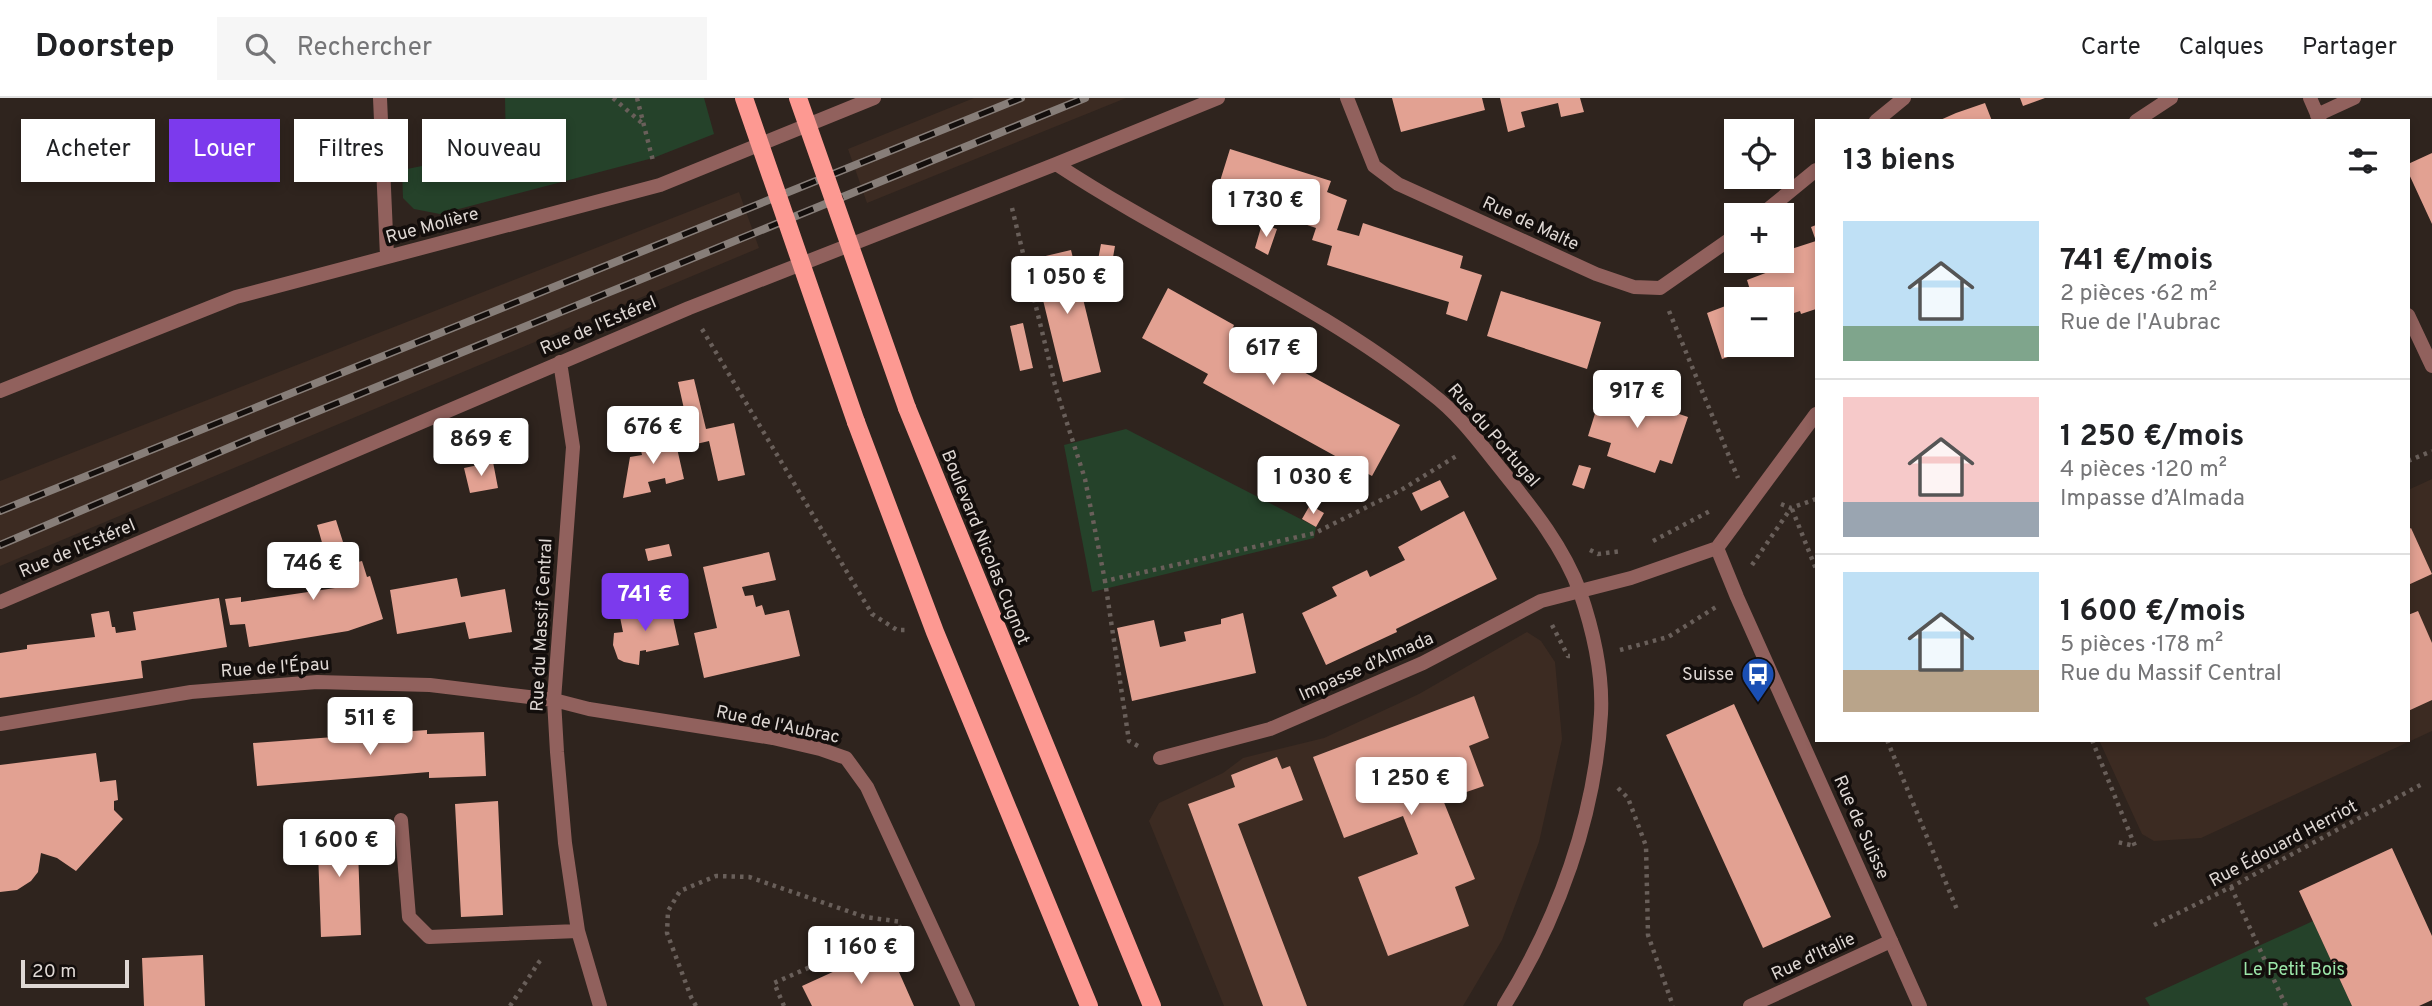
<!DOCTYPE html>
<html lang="fr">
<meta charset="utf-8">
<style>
:root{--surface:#fff;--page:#f6f6f6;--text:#202124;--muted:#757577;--line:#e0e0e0;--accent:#7c3aed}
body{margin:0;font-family:Overpass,sans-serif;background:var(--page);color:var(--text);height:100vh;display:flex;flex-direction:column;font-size:26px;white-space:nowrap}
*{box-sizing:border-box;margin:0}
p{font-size:23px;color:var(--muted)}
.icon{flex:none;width:38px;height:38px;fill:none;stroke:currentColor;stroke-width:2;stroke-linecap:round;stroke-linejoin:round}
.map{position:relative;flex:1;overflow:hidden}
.sheet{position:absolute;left:1815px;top:21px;width:595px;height:623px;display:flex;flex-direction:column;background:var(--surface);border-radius:0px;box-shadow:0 4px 10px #0003}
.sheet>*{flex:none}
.top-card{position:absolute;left:21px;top:21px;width:665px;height:63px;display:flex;gap:14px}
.buttons{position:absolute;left:1724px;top:21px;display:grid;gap:14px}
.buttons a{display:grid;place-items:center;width:70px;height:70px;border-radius:0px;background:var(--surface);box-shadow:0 4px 10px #0003;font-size:35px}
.scale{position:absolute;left:21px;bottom:18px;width:108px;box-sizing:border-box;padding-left:7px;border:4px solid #dfd8d4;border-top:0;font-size:19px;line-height:24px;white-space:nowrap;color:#dfd8d4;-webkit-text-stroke:5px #130e0c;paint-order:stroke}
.price{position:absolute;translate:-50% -60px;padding:0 16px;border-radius:7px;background:#fff;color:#222;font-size:23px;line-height:46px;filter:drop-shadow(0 2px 4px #0008)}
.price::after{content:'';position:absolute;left:50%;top:42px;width:21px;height:16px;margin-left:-10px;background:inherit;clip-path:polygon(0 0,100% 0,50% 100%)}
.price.on{background:var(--accent);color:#fff}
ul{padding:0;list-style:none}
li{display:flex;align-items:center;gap:21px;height:175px;padding:0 28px}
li+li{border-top:2px solid var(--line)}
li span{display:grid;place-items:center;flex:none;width:196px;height:140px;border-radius:0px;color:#555}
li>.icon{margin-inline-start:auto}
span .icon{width:84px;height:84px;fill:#fffc;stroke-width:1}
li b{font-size:30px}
h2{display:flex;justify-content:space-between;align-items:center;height:84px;padding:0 28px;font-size:30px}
.chip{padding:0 24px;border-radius:0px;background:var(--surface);box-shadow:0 4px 10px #0003;font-size:24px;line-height:63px}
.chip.on{background:var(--accent);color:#fff}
header{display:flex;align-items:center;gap:42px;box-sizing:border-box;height:98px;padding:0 35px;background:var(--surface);border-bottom:2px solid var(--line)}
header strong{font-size:33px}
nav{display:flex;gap:38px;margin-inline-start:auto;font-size:24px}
.search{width:490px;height:63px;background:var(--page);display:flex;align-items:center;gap:18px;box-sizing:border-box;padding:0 24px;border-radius:0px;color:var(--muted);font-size:26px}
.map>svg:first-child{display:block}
.built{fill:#3c2b22}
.green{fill:#25422a}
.building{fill:#e2a192}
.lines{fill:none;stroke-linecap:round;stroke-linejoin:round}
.path{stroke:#695f5a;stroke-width:4.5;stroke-dasharray:3.5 5;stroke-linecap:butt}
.service{stroke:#91615d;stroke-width:14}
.minor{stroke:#91615d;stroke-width:14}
.primary{stroke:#fd9992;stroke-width:18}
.rail-casing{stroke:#877e79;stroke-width:8}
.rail{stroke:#130e0c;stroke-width:5;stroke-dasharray:16;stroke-linecap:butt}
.primary-bridge{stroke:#fd9992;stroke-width:18}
.labels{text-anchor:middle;stroke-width:7;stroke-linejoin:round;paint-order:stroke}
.street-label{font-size:18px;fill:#dfd8d4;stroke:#130e0c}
.poi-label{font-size:18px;fill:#dfd8d4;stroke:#130e0c;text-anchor:end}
.park-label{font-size:18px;fill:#9ce6a9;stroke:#130e0c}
</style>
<header>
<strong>Doorstep</strong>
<div class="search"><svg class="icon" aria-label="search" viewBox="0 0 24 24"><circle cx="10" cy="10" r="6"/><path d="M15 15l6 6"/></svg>Rechercher</div>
<nav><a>Carte</a><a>Calques</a><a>Partager</a></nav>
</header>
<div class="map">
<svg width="2432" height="908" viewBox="0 0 2432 908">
<rect width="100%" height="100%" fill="#2f241e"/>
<!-- built -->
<path class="built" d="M974 0H1126L867 105 848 51Z
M739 94 759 150 0 468V383Z
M2432 381V633L2201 740 2154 743 2142 736 2099 642H2408V392Z
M1527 534 1541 543 1555 564 1562 641 1539 744 1502 842 1463 908H1224L1149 723 1159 705 1223 675 1243 660 1324 640 1419 596Z"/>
<!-- green -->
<path class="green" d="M505 0H704L714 36 653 60 440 116 414 111 403 100 402 72 506 51Z
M1126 331 1316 429 1314 440 1092 494 1064 347Z
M2313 823 2352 908H2150L2145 900Z"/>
<!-- building -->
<path class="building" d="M1392 0H1482L1485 12 1401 34Z
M1500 0H1580L1584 14 1561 19 1558 5 1521 14 1525 29 1508 34Z
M2020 0H2045L2023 8Z
M1985 5 1992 23H1938L1956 15Z
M1230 51 1331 83 1327 94 1347 102 1337 132 1359 138 1363 125 1463 158 1460 170 1482 177 1467 223 1446 216 1449 204 1327 167 1332 148 1312 142 1316 130 1216 96Z
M2432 55V126L2408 74V66Z
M1262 126 1277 131 1268 157 1255 150Z
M1816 127V211L1801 216 1800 213 1782 219V201H1744L1752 198 1747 182 1784 168 1782 154 1816 143 1811 129Z
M1101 146 1115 148 1112 165 1098 162Z
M1071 152 1101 274 1063 284 1033 161Z
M1168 190 1234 227 1231 234 1400 327 1372 378 1359 371 1349 388 1328 376 1337 359 1203 285 1208 276 1142 240Z
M1501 193 1601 224 1587 271 1487 238Z
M1736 204V247H1763L1722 261 1707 215Z
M1023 225 1033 270 1020 273 1010 228Z
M694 281 706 331 734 325 745 377 718 383 709 343 692 347 678 284Z
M1603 290 1688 319 1672 366 1660 362 1655 375 1607 358 1611 345 1588 338Z
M674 337 684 381 666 386 665 380 648 384 651 394 623 400 630 359 642 357 639 344Z
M493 364 498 390 470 395 464 370Z
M1579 367 1591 370 1584 391 1572 387Z
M1440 382 1449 399 1421 413 1412 395Z
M1310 407 1324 415 1316 429 1302 421Z
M1464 413 1497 481 1396 531 1397 534 1326 567 1302 515 1337 498 1332 489 1367 472 1370 479 1405 462 1398 449Z
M336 422 350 466 362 463 367 479 370 478 383 521 348 533 249 549 245 526 230 527 225 501 241 499V504L335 490 317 427Z
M2411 430 2432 476 2408 487V432Z
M669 446 672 458 648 463 645 451Z
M769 454 776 482 742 489 745 498 753 497 756 509 762 507 765 517 789 512 800 558 704 580 694 535 717 530 703 469Z
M457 480 461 499 505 491 512 534 469 541 465 524 397 536 390 492Z
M219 500 227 549 141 563 143 580 0 600V555L27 551V547L95 539 91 516 109 513 112 529H115L116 535 136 532 133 514Z
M670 506 679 547 646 554V552L640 553 639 567 624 564 618 561 613 547 614 535 623 534 619 514 638 510 639 513Z
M2418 513 2432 545V602L2408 613V517Z
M1243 515 1256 575 1132 603 1117 530 1154 522 1160 549 1186 543 1184 534 1221 526V521Z
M1474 598 1489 640 1469 648 1484 688 1443 702 1475 781 1455 789 1469 828 1388 858 1358 779 1418 756 1403 718 1344 740 1313 659Z
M1734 606 1831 819 1763 850 1666 637Z
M427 632V636L484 634 486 678 429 680V674L257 688 253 645Z
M96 655 100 684 116 682 118 702 114 703V712L123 721 76 773 57 760 41 755 38 774 31 783 17 792 0 794V667Z
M1277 659 1282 671 1290 668 1303 702 1238 726 1307 908H1263L1188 706 1235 689 1231 677Z
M498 703 503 817 461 819 455 706Z
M357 723 361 837 321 839 317 724Z
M2392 750 2432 838V902L2419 908H2352L2299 793Z
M891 856 914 908H812L802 888 859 862 861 869Z
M203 857 205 908H144L142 860Z"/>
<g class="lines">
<!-- path -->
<path class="path" d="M613 0 642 25
M637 0 653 63
M1012 110 1056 291 1085 381 1105 483
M1669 213 1738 380
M702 231 872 516 897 532H905
M2408 363 2432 353
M1781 406 1791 410 1816 401
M1792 411 1816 471
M1653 443 1710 413
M1590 452 1598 456 1622 453
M1752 467 1791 410
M1552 527 1568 558H1570
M1620 552 1668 539 1716 509
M1887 642 1958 814
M2092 642 2135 748 2117 744
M1138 648 1129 643 1105 483 1315 435 1401 392 1458 357
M1618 690 1628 700 1646 748 1648 837 1673 908
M2231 789 2286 908
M2154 827 2231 789 2424 685
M510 908 539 864 543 860
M696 908 691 899 667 835 668 813 680 793 716 778 749 779 865 819 902 824
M784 908 774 885 903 828"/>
<!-- service -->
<path class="service" d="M1891 843 1920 908"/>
<!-- minor -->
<path class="minor" d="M380 0 387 158
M1347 0 1374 68 1398 86 1596 176 1634 189 1660 190 1736 137
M2310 0 2320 23
M2317 17 2354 0
M1876 23 1904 0
M2136 23 2171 0
M1056 66C1179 147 1318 204 1432 296 1460 317 1482 348 1504 375 1533 411 1564 450 1580 494 1593 532 1603 576 1601 616 1595 719 1558 821 1504 908
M1761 117 1816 72
M2408 217 2432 268
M560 264 573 349 554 602 557 654 565 745 578 833 600 908
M0 293 236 199 660 87 874 0
M1717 450 1737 499 1891 843 1750 908
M0 504 689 210 1056 66 1218 0
M0 626 191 594 317 584 430 587 554 602 589 611 773 640 820 651 846 660 867 689 968 908
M1160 660 1270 631 1423 565 1541 503 1631 480 1717 450 1816 316
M401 722 409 819 429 839 578 833"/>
<!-- primary -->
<path class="primary" d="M907 310 1152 908
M856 324 935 534 1089 908"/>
<defs>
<path id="rail" d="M0 413 1021 0
M0 447 252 340 1085 0"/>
</defs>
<!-- rail casing -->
<use href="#rail" class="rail-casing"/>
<!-- rail -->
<use href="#rail" class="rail"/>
<!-- primary-bridge -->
<path class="primary-bridge" d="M744 0 856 324
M798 0 907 310"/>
</g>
<!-- icons -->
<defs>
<symbol id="bus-pin" viewBox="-11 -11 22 30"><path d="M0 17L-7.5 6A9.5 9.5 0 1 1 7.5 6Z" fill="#1a4fb4" stroke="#130e0c"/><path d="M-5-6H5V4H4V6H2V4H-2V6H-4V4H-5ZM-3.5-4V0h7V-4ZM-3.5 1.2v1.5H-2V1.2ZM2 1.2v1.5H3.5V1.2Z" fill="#fff"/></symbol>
</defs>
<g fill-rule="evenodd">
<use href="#bus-pin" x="1739" y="557" width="38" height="52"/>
</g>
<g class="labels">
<!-- street labels -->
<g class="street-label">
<text transform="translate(1531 125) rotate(25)" y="6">Rue de Malte</text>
<text transform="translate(432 127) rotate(-15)" y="6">Rue Molière</text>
<text transform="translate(598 227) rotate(-23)" y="6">Rue de l'Estérel</text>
<text transform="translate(1494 337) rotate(49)" y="6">Rue du Portugal</text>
<text transform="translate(986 449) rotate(68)" y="6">Boulevard Nicolas Cugnot</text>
<text transform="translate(77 450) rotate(-23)" y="6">Rue de l'Estérel</text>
<text transform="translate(541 527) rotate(-87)" y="6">Rue du Massif Central</text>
<text transform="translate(1366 568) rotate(-24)" y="6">Impasse d’Almada</text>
<text transform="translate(275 569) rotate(-4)" y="6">Rue de l'Épau</text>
<text transform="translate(778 626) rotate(12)" y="6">Rue de l'Aubrac</text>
<text transform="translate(1862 729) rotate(66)" y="6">Rue de Suisse</text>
<text transform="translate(2283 745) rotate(-28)" y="6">Rue Édouard Herriot</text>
<text transform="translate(1813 858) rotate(-25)" y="6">Rue d'Italie</text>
</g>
<!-- poi labels -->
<g class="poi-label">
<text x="1734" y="582">Suisse</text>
</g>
<!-- park labels -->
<g class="park-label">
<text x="2294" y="877">Le Petit Bois</text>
</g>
</g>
</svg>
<div class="buttons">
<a><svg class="icon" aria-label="locate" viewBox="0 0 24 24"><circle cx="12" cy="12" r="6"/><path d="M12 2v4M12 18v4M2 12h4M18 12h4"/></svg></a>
<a>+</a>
<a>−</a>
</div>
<div class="scale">20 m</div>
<b class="price" style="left:1266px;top:141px">1 730 €</b>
<b class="price" style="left:1067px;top:218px">1 050 €</b>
<b class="price" style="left:1273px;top:289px">617 €</b>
<b class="price" style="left:1637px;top:332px">917 €</b>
<b class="price" style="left:653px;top:368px">676 €</b>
<b class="price" style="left:481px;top:380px">869 €</b>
<b class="price" style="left:1313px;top:418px">1 030 €</b>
<b class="price" style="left:313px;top:504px">746 €</b>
<b class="price on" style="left:645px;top:535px">741 €</b>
<b class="price" style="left:370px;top:659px">511 €</b>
<b class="price" style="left:1411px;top:719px">1 250 €</b>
<b class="price" style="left:339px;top:781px">1 600 €</b>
<b class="price" style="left:861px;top:888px">1 160 €</b>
<div class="top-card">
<a class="chip">Acheter</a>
<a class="chip on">Louer</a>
<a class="chip">Filtres</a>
<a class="chip">Nouveau</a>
</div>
<section class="sheet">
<h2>13 biens<svg class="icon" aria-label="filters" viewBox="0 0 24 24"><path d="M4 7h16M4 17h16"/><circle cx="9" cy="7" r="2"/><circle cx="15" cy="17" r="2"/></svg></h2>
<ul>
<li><span style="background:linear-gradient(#bfe0f5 75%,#7fa58c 0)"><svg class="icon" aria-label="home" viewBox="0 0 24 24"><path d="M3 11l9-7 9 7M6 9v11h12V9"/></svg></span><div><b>741 €/mois</b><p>2 pièces · 62 m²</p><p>Rue de l'Aubrac</p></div></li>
<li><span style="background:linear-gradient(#f6c9c9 75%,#9aa5b1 0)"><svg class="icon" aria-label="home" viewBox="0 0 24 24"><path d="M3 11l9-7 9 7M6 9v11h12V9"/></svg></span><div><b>1 250 €/mois</b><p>4 pièces · 120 m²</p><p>Impasse d’Almada</p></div></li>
<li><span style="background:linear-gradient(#bfe0f5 70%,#b9a48a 0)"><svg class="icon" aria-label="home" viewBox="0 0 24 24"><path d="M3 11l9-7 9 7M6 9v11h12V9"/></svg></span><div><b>1 600 €/mois</b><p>5 pièces · 178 m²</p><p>Rue du Massif Central</p></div></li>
</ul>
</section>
</div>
